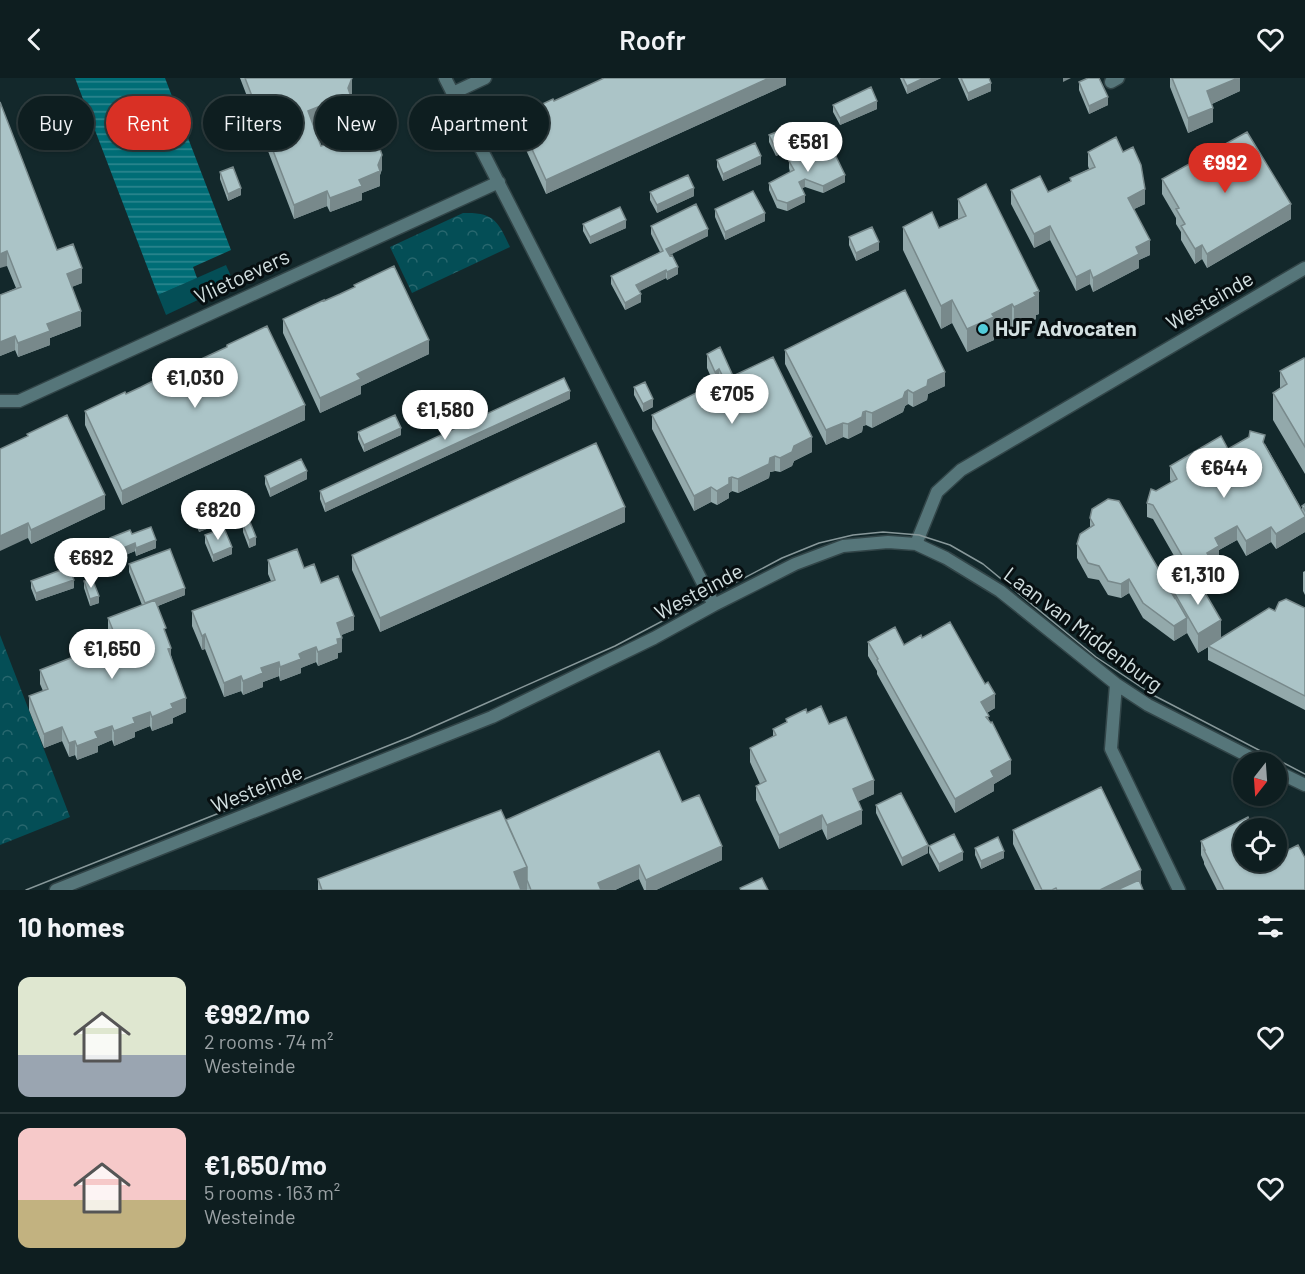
<!DOCTYPE html>
<meta charset="utf-8">
<style>
:root{--surface:#0e1e20;--page:#172729;--text:#f1f3f6;--muted:#9ba2a5;--line:#2e3c3e;--accent:#d93025}
body{margin:0;font-family:Barlow,sans-serif;background:var(--page);color:var(--text);height:100vh;display:flex;flex-direction:column;font-size:22px;white-space:nowrap}
*{box-sizing:border-box;margin:0}
p{font-size:20px;color:var(--muted)}
.icon{flex:none;width:33px;height:33px;fill:none;stroke:currentColor;stroke-width:2;stroke-linecap:round;stroke-linejoin:round}
.map{position:relative;height:812px;overflow:hidden}
.side{display:flex;flex-direction:column;background:var(--surface);flex:1}
.side>*{flex:none}
.guide{position:absolute;left:18px;top:18px;width:600px;height:54px;display:flex;gap:12px}
.needle{width:39px;rotate:197deg}
.fabs{position:absolute;left:1233px;top:674px;display:grid;gap:12px}
.fabs a{display:grid;place-items:center;width:54px;height:54px;border-radius:50%;background:var(--surface);box-shadow:0 2px 4px #0004,0 0 0 2px var(--line);font-size:30px}
.price{position:absolute;translate:-50% -51px;padding:0 14px;border-radius:21px;background:#fff;color:#222;font-size:20px;line-height:39px;filter:drop-shadow(0 2px 3px #0008)}
.price::after{content:'';position:absolute;left:50%;top:36px;width:18px;height:14px;margin-left:-9px;background:inherit;clip-path:polygon(0 0,100% 0,50% 100%)}
.price.selected{background:var(--accent);color:#fff}
ul{padding:0;list-style:none}
li{display:flex;align-items:center;gap:18px;height:150px;padding:0 18px}
li+li{border-top:2px solid var(--line)}
li span{display:grid;place-items:center;flex:none;width:168px;height:120px;border-radius:12px;color:#555}
li>.icon{margin-inline-start:auto}
span .icon{width:72px;height:72px;fill:#fffc;stroke-width:1}
li b{font-size:26px}
h2{display:flex;justify-content:space-between;align-items:center;height:72px;padding:0 18px;font-size:26px}
.chip{padding:0 21px;border-radius:27px;background:var(--surface);box-shadow:0 2px 4px #0004,0 0 0 2px var(--line);font-size:21px;line-height:54px}
.chip.selected{background:var(--accent);color:#fff}
header{display:flex;justify-content:space-between;align-items:center;height:78px;padding:0 18px;background:var(--surface);font-size:27px;font-weight:600}
.map>svg:first-child{display:block}
.green{fill:#044e56}
.park{fill:url(#park-crowns)}
.water{fill:url(#water-rules)}
.lines{fill:none;stroke-linecap:round;stroke-linejoin:round}
.lane-casing{stroke:#324548;stroke-width:15}
.street-casing{stroke:#324548;stroke-width:15}
.lane{stroke:#56767a;stroke-width:12}
.street{stroke:#56767a;stroke-width:12}
.tram{stroke:#88989a;stroke-width:1.5}
.wall{fill:#93a9ab}
.shaded-wall{fill:#78898b}
.building{fill:#abc4c7;stroke:#78898b;stroke-width:1.5}
.poi-dot{fill:#52cbd9;stroke:#070f11;stroke-width:2}
.labels{text-anchor:middle;stroke-width:6;stroke-linejoin:round;paint-order:stroke}
.street-label{font-size:21px;fill:#d3e0e1;stroke:#070f11}
.poi-label{font-size:21px;font-weight:bold;fill:#d3e0e1;stroke:#070f11;text-anchor:start}
</style>
<header><svg class="icon" aria-label="back" viewBox="0 0 24 24"><path d="M15 5l-7 7 7 7"/></svg>Roofr<svg class="icon" aria-label="heart" viewBox="0 0 24 24"><path d="M12 20l-8-8c-3-5 5-10 8-4 3-6 11-1 8 4z"/></svg></header>
<div class="map">
<svg width="1305" height="812" viewBox="0 0 1305 812">
<defs>
<pattern id="park-crowns" width="20" height="18" patternUnits="userSpaceOnUse" patternTransform="scale(1.5)"><rect width="20" height="18" fill="#044e56"/><path d="M2 6a3 3 0 1 1 6 0M12 15a3 3 0 1 1 6 0" fill="none" stroke="#28676e"/></pattern>
<pattern id="water-rules" width="6" height="5" patternUnits="userSpaceOnUse" patternTransform="scale(1.5)"><rect width="6" height="5" fill="#006d76"/><path d="M0 2.5h6" fill="none" stroke="#308890"/></pattern>
</defs>
<rect width="100%" height="100%" fill="#13282b"/>
<!-- green -->
<path class="green" d="M226 187 234 205 166 237 158 217Z"/>
<!-- park -->
<path class="park" d="M463 135C494 134 498 143 510 169L412 215 390 169Z
M0 557 70 739 0 767Z"/>
<!-- water -->
<path class="water" d="M75 0H165L231 172 193 189 197 200 158 217Z"/>
<g class="lines">
<defs>
<path id="lane" d="M1111 4 1118 0"/>
<path id="street" d="M445 0 714 527
M453 15 485 0
M0 323H19L499 104
M916 466 937 414 961 392 1305 190
M1116 606 1111 671 1179 812
M1276 693 1305 707
M56 812 492 639 654 560 714 527 795 486 843 468 888 464 916 466 946 480 1000 513 1116 606 1148 627 1260 684"/>
</defs>
<!-- lane casing -->
<use href="#lane" class="lane-casing"/>
<!-- street casing -->
<use href="#street" class="street-casing"/>
<!-- lane -->
<use href="#lane" class="lane"/>
<!-- street -->
<use href="#street" class="street"/>
<!-- tram -->
<path class="tram" d="M26 812 410 659 615 568 782 480 819 465 853 457 883 454 919 457 950 467 983 486 1096 579 1153 617 1305 696"/>
</g>
<!-- wall -->
<path class="wall" d="M240 0H352V15L350 19V31L313 46 321 68 366 58 382 91 380 97V108L362 115V122L330 134 327 128 294 141Z
M786 0V7L546 116 517 52V38L554 23Z
M900 0H941L907 16Z
M958 0H989L991 13 968 23Z
M1170 0H1240V13L1212 26 1213 44 1188 55 1170 9Z
M1079 4 1108 27 1089 36 1079 12Z
M0 24 57 172 82 205 71 209 81 248 50 260V267L18 279 15 272 0 278V217L16 210 7 188Z
M833 27 877 31 840 47 833 34Z
M769 57 795 70 776 78 769 64Z
M1088 74 1145 126 1134 131 1150 177 1139 182V190L1093 214 1090 206 1076 213 1050 162 1034 170 1011 126V112L1048 114 1070 103V100L1089 91 1088 88Z
M717 82 761 86 723 103 717 89Z
M789 83 845 104 823 115 805 109 802 110 805 124 787 133 777 130 769 112V105L790 94 789 90Z
M220 94 241 117 228 123 220 101Z
M1162 101 1291 141 1207 190 1202 181 1195 186 1181 162V154L1176 146V140L1162 116Z
M650 114 694 118 657 135 650 122Z
M958 121 1039 236 1036 237V241L1014 252 1012 249 994 258V262L967 274 952 245 941 251 903 172V149L939 150 958 141Z
M715 131 765 143 725 162 715 139Z
M583 146 626 150 590 166 583 153Z
M651 148 708 158 669 177 678 196 667 202 666 200 639 213 641 224 625 232 611 206V198L660 174 651 156Z
M849 159 879 172 856 183 849 167Z
M354 207 429 276 361 308V316L320 335 283 255V241L354 210Z
M227 267 305 342 122 427 85 347V333L126 316 156 302V300L197 283 227 269Z
M785 272 945 308 928 316 927 322 913 329 908 326 905 328 903 334 872 350 866 347 863 348 862 354 848 361 843 359 826 367 785 286Z
M707 276 733 298 812 374 794 383 792 388 780 394 775 393 770 394 769 400 738 415 732 413 729 415V420L717 427 711 424 694 433 652 351V337L714 306 707 290Z
M1305 281V396L1273 342V315L1280 310V293Z
M634 309 653 329 643 334 634 317Z
M570 321 325 434 320 421V413Z
M410 330 435 342 416 350 410 337Z
M358 354 401 357 364 374 358 361Z
M27 356 105 431 31 466 28 460Z
M1265 366 1302 432V428L1305 426V454L1276 471 1271 464 1246 478 1237 462 1219 472V482L1210 487 1215 510 1206 515 1221 560 1275 533 1305 530V632L1208 582V569L1198 575 1187 555 1174 563 1143 540 1129 515 1121 520 1108 517 1099 502 1088 500 1077 480V466L1090 449V440L1159 493 1177 483 1153 441 1147 439V425L1171 404 1170 402V388L1228 371Z
M265 398 307 401 270 419 265 406Z
M194 432 237 439 199 454 194 440Z
M625 444 380 554 352 492V477Z
M243 447 256 467 249 470 243 454Z
M132 456 156 470 136 478 135 473 116 481 110 468V460Z
M205 457 232 476 213 484 205 465Z
M268 482 304 490 321 505 354 552 341 557 342 574 338 575V580L318 588 316 584 303 589 301 590V595L280 603 279 598 263 604V609L243 617 241 613 224 619 205 571 202 572 192 548V533L271 503 268 496Z
M129 486 185 517 158 528 186 634 173 640V645L152 653 150 648 135 654V659L114 668 112 662 98 668V674L77 682 75 677 69 679 62 663 44 670 29 632V618L43 613 40 606V592L112 564 108 555V540L142 527 129 494Z
M1305 493V517L1303 513V494Z
M31 503 74 510 36 523 31 510Z
M84 503 99 525 90 528 84 510Z
M922 560 995 630 987 635 989 642 1011 696 994 706V713L955 735 877 596V593L868 578V564L904 567Z
M807 635 829 646 874 716 858 723 862 746 827 762 822 751 779 771 756 722V708L760 706 750 684V670L773 659V651L786 644V641Z
M682 724 722 782 656 812H644L639 801 615 812H318V801L506 742Z
M876 727 928 775 902 788 876 735Z
M1244 750 1305 812H1217L1204 786V784L1201 777V763Z
M1013 752 1141 806 1143 812H1035L1013 766Z
M929 768 963 782 939 794 929 775Z
M975 770 1004 780 981 791 975 777Z"/>
<!-- shaded-wall -->
<path class="shaded-wall" d="M352 0V15L350 19V31L308 47V33L348 10Z
M769 0H786V7L546 116V102Z
M924 0H941L907 16V8Z
M1063 0H1071L1063 4Z
M1238 0H1240V13L1207 28V13Z
M991 5V13L968 23V15Z
M1108 19V27L1089 36V28Z
M877 23V31L840 47V40Z
M1213 30V44L1188 55V40Z
M795 62V70L776 78V71Z
M382 77V91L380 97V108L362 115V122L330 134V120L359 102 378 87Z
M761 78V86L723 103V96Z
M845 97V104L823 115V108Z
M805 101V109L799 112V104Z
M241 110V117L228 123V116Z
M694 110V118L657 135V127Z
M1145 111V126L1128 134V120Z
M327 113V128L294 141V127Z
M805 117V124L787 133V125Z
M1291 126V141L1207 190V176Z
M765 135V143L725 162V154Z
M626 142V150L590 166V159Z
M1050 148V162L1034 170V156Z
M708 151V158L666 179V171Z
M1150 162V177L1139 182V190L1093 214V200L1136 169Z
M879 164V172L856 183V175Z
M1202 167V181L1195 186V171Z
M7 173V188L0 190V176Z
M678 189V196L667 202V194Z
M82 190V205L67 211V196Z
M666 192V200L636 215V207Z
M1090 192V206L1076 213V199Z
M1039 213V236L1036 237V241L1014 252V229L1034 215Z
M641 216V224L625 232V225Z
M952 222V245L941 251V228Z
M1012 226V249L994 258V262L967 274V251L992 236Z
M81 233V248L50 260V267L18 279V265L47 246Z
M15 258V272L0 278V264Z
M429 262V276L361 308V316L320 335V320L357 296Z
M719 291V305L715 308V294Z
M945 294V308L928 316 927 322 913 329V315L928 302Z
M908 312V326L905 328 903 334 872 350V335Z
M570 313V321L325 434V426Z
M653 321V329L643 334V326Z
M305 327V342L122 427V413Z
M866 333V347L863 348 862 354 848 361V346Z
M435 334V342L416 350V343Z
M843 345V359L826 367V352Z
M401 350V357L364 374V367Z
M812 359V374L794 383 792 388 780 394V380L794 368Z
M775 378V393L770 394 769 400 738 415V401L770 380Z
M307 393V401L270 419V411Z
M732 399V413L729 415V420L717 427V413Z
M711 409V424L694 433V418Z
M105 417V431L31 466V452Z
M625 429V444L380 554V540Z
M237 431V439L199 454V446Z
M1305 439V454L1276 471V456Z
M28 445V460L0 473V458Z
M1237 448V462L1219 472V482L1210 487 1207 496V475L1215 460Z
M1271 449V464L1246 478V463Z
M256 459V467L249 470V462Z
M156 462V470L136 478V470Z
M135 465V473L116 481V473Z
M232 469V476L213 484V477Z
M1215 495V510L1198 520V505Z
M1129 501V515L1121 520V506Z
M74 502V510L36 523V515Z
M185 510V517L145 533V525Z
M99 518V525L90 528V521Z
M354 538V552L337 559V545Z
M1187 540V555L1174 563V548Z
M1221 542V561L1208 568V569L1198 575V556Z
M205 556V571L202 572V558Z
M342 560V574L338 575V580L318 588V574L337 561Z
M316 569V584L301 590V595L280 603V589L299 576Z
M171 570V584L168 571Z
M279 584V598L263 604V609L243 617V603L261 590Z
M241 598V613L224 619V605Z
M995 616V630L981 638V624Z
M186 620V634L173 640V645L152 653V639L171 626Z
M150 634V648L135 654V659L114 668V653L133 640Z
M112 648V662L98 668V674L77 682V668L95 654Z
M62 649V663L44 670V656Z
M75 663V677L69 679V665Z
M1011 682V696L994 706V713L955 735V721L991 693Z
M874 702V716L853 726V711Z
M862 732V746L827 762V747Z
M822 737V751L779 771V757Z
M928 767V775L902 788V780Z
M722 768V782L656 812H646V802Z
M1004 773V780L981 791V783Z
M963 774V782L939 794V786Z
M639 787V801L615 812H598V805Z
M527 789V812H514V794Z
M1141 792V806L1129 812H1100Z"/>
<!-- building -->
<path class="building" d="M245 0H352L348 10 350 16 308 33 321 68 364 52 366 58 377 62 382 77 378 87 380 93 359 102 362 108 330 120 327 113 294 127Z
M604 0H769L546 102 517 38 553 21 554 23Z
M903 0H924L907 8Z
M961 0H989L991 5 968 15Z
M1088 0H1099L1108 19 1089 28 1079 4Z
M1172 0H1238L1207 13 1213 30 1188 40Z
M871 9 877 23 840 40 833 27Z
M0 24 57 172 73 166 82 190 67 196 81 233 47 246 50 253 18 265 15 258 0 264V217L21 209 7 173 0 176Z
M789 49 795 62 776 71 769 57Z
M1247 54 1291 126 1207 176 1202 167 1195 171 1181 148 1185 146 1176 131 1179 130 1162 101Z
M1116 59 1123 74 1133 69 1141 87 1145 111 1128 120 1150 162 1136 169 1139 176 1114 189 1093 200 1090 192 1076 199 1050 148 1034 156 1011 112 1040 98 1048 114 1071 103 1070 100 1095 89 1088 74Z
M829 64 845 97 823 108 805 101 799 104 805 117 787 125 777 122 769 105 794 92 789 83Z
M755 65 761 78 723 96 717 82Z
M233 89 241 110 228 116 220 94Z
M688 97 694 110 657 127 650 114Z
M986 106 1039 213 1034 215 1036 218 1014 229 1012 226 992 236 994 239 967 251 952 222 941 228 903 149 932 134 939 150 966 138 958 121Z
M753 113 765 135 725 154 715 131Z
M696 126 708 151 666 171 670 178 672 177 678 189 667 194 666 192 636 207 641 216 625 225 611 198 663 173 651 148Z
M620 129 626 142 590 159 583 146Z
M872 149 879 164 856 175 849 159Z
M394 188 429 262 357 296 361 301 320 320 283 241 324 222V223L340 216 355 209 354 207Z
M905 212 945 294 928 302 927 308 913 315 908 312 905 314 903 320 872 335 866 333 863 334 862 339 848 346 843 345 826 352 785 272Z
M267 248 305 327 122 413 85 333 125 314 126 316 141 309 157 301 156 300 196 281 197 283 227 269V267Z
M720 269 733 298 773 279 812 359 794 368 792 374 780 380 775 378 770 380 769 386 738 401 732 399 729 400V406L717 413 711 409 694 418 652 337 724 301 719 291 715 294 707 276Z
M1304 280 1305 281V369L1273 315 1287 306 1280 293Z
M564 300 570 313 325 426 320 413Z
M645 304 653 321 643 326 634 309Z
M429 321 435 334 416 343 410 330Z
M67 337 105 417 31 452 28 445 0 458V371L28 358 27 356Z
M395 337 401 350 364 367 358 354Z
M1250 353 1265 357 1263 364 1305 438V439L1276 456 1271 449 1246 463 1237 448 1215 460 1219 468 1207 475 1210 480 1207 482 1215 495 1200 504 1197 501 1196 502 1153 427 1147 425 1151 411 1156 413 1177 401 1170 388 1221 358 1228 371 1249 359Z
M596 365 625 429 380 540 352 477Z
M301 381 307 393 270 411 265 398Z
M232 418 237 431 199 446 194 432Z
M1108 421 1119 423 1187 540 1174 548 1143 525 1129 501 1121 506 1108 503 1099 488 1088 485 1077 466 1080 456 1094 447 1090 440 1092 431Z
M1305 426V433L1302 428Z
M250 444 256 459 249 462 243 447Z
M151 449 156 462 136 470 135 465 116 473 110 460 130 452 132 456Z
M224 450 232 469 213 477 205 457Z
M170 471 185 510 145 525 129 486Z
M297 471 304 490 314 486 321 505 338 498 354 538 337 545 342 560 337 561 338 566 318 574 316 569 303 574 299 576 301 581 280 589 279 584 261 590 263 595 243 603 241 598 224 605 205 556 202 558 192 533 275 502 268 482Z
M1180 481 1193 503 1174 514V519L1159 493Z
M69 489 74 502 36 515 31 503Z
M92 500 99 518 90 521 84 503Z
M1197 501 1221 542 1198 556 1174 514Z
M1286 521 1305 530V618L1208 568 1269 530 1275 533 1279 524Z
M155 522 166 550 164 551 171 570 168 571 186 620 171 626 173 630 152 639 150 634 133 640 135 645 114 653 112 648 95 654 98 660 77 668 75 663 69 665 62 649 44 656 29 618 48 611 40 592 117 562 108 540Z
M950 544 985 606 988 604 995 616 981 624 989 638 986 639 991 645 992 644 1011 682 991 693 994 699 955 721 877 582 878 581 868 564 895 549 904 567 921 557 922 560Z
M821 628 829 646 846 639 874 702 853 711 862 732 827 747 822 737 779 757 756 708 766 703 750 670 776 657 773 651 787 644 786 641 806 631 807 635Z
M659 673 682 724 699 717 722 768 646 802 639 787 598 805 601 812H531L527 802V789L506 742Z
M1101 709 1141 792 1100 812H1057L1056 810 1052 812H1042L1013 752Z
M901 715 928 767 902 780 876 727Z
M501 732 527 789 514 794 521 812H322L318 801Z
M1248 739 1253 750H1244V783H1276V756H1278L1286 773 1298 767 1305 780V812H1224L1204 772H1205L1201 763Z
M954 756 963 774 939 786 929 768Z
M998 759 1004 773 981 783 975 770Z
M762 800 768 812H741L740 810Z
M1139 802 1143 812H1117Z"/>
<!-- markers -->
<circle class="poi-dot" cx="983" cy="251" r="6"/>
<g class="labels">
<!-- street labels -->
<g class="street-label">
<text transform="translate(242 199) rotate(-25)" y="7">Vlietoevers</text>
<text transform="translate(1210 223) rotate(-30)" y="7">Westeinde</text>
<text transform="translate(699 514) rotate(-28)" y="7">Westeinde</text>
<text transform="translate(1083 552) rotate(37)" y="7">Laan van Middenburg</text>
<text transform="translate(257 711) rotate(-22)" y="7">Westeinde</text>
</g>
<!-- poi labels -->
<g class="poi-label">
<text x="995" y="258">HJF Advocaten</text>
</g>
</g>
</svg>
<div class="fabs">
<a><svg class="needle" viewBox="-14 -14 28 28"><path d="M0-13l5 13h-10z" fill="#e53935"/><path d="M0 13l5-13h-10z" fill="#9ba2a5"/></svg></a>
<a><svg class="icon" aria-label="locate" viewBox="0 0 24 24"><circle cx="12" cy="12" r="6"/><path d="M12 2v4M12 18v4M2 12h4M18 12h4"/></svg></a>
</div>
<b class="price" style="left:808px;top:95px">€581</b>
<b class="price selected" style="left:1225px;top:116px">€992</b>
<b class="price" style="left:195px;top:331px">€1,030</b>
<b class="price" style="left:732px;top:347px">€705</b>
<b class="price" style="left:445px;top:363px">€1,580</b>
<b class="price" style="left:1224px;top:421px">€644</b>
<b class="price" style="left:218px;top:463px">€820</b>
<b class="price" style="left:91px;top:511px">€692</b>
<b class="price" style="left:1198px;top:528px">€1,310</b>
<b class="price" style="left:112px;top:602px">€1,650</b>
<div class="guide">
<a class="chip">Buy</a>
<a class="chip selected">Rent</a>
<a class="chip">Filters</a>
<a class="chip">New</a>
<a class="chip">Apartment</a>
</div>
</div>
<section class="side">
<h2>10 homes<svg class="icon" aria-label="filters" viewBox="0 0 24 24"><path d="M4 7h16M4 17h16"/><circle cx="9" cy="7" r="2"/><circle cx="15" cy="17" r="2"/></svg></h2>
<ul>
<li><span style="background:linear-gradient(#dfe7d0 65%,#9aa5b1 0)"><svg class="icon" aria-label="home" viewBox="0 0 24 24"><path d="M3 11l9-7 9 7M6 9v11h12V9"/></svg></span><div><b>€992/mo</b><p>2 rooms · 74 m²</p><p>Westeinde</p></div><svg class="icon" aria-label="heart" viewBox="0 0 24 24"><path d="M12 20l-8-8c-3-5 5-10 8-4 3-6 11-1 8 4z"/></svg></li>
<li><span style="background:linear-gradient(#f6c9c9 60%,#c2b280 0)"><svg class="icon" aria-label="home" viewBox="0 0 24 24"><path d="M3 11l9-7 9 7M6 9v11h12V9"/></svg></span><div><b>€1,650/mo</b><p>5 rooms · 163 m²</p><p>Westeinde</p></div><svg class="icon" aria-label="heart" viewBox="0 0 24 24"><path d="M12 20l-8-8c-3-5 5-10 8-4 3-6 11-1 8 4z"/></svg></li>
</ul>
</section>
